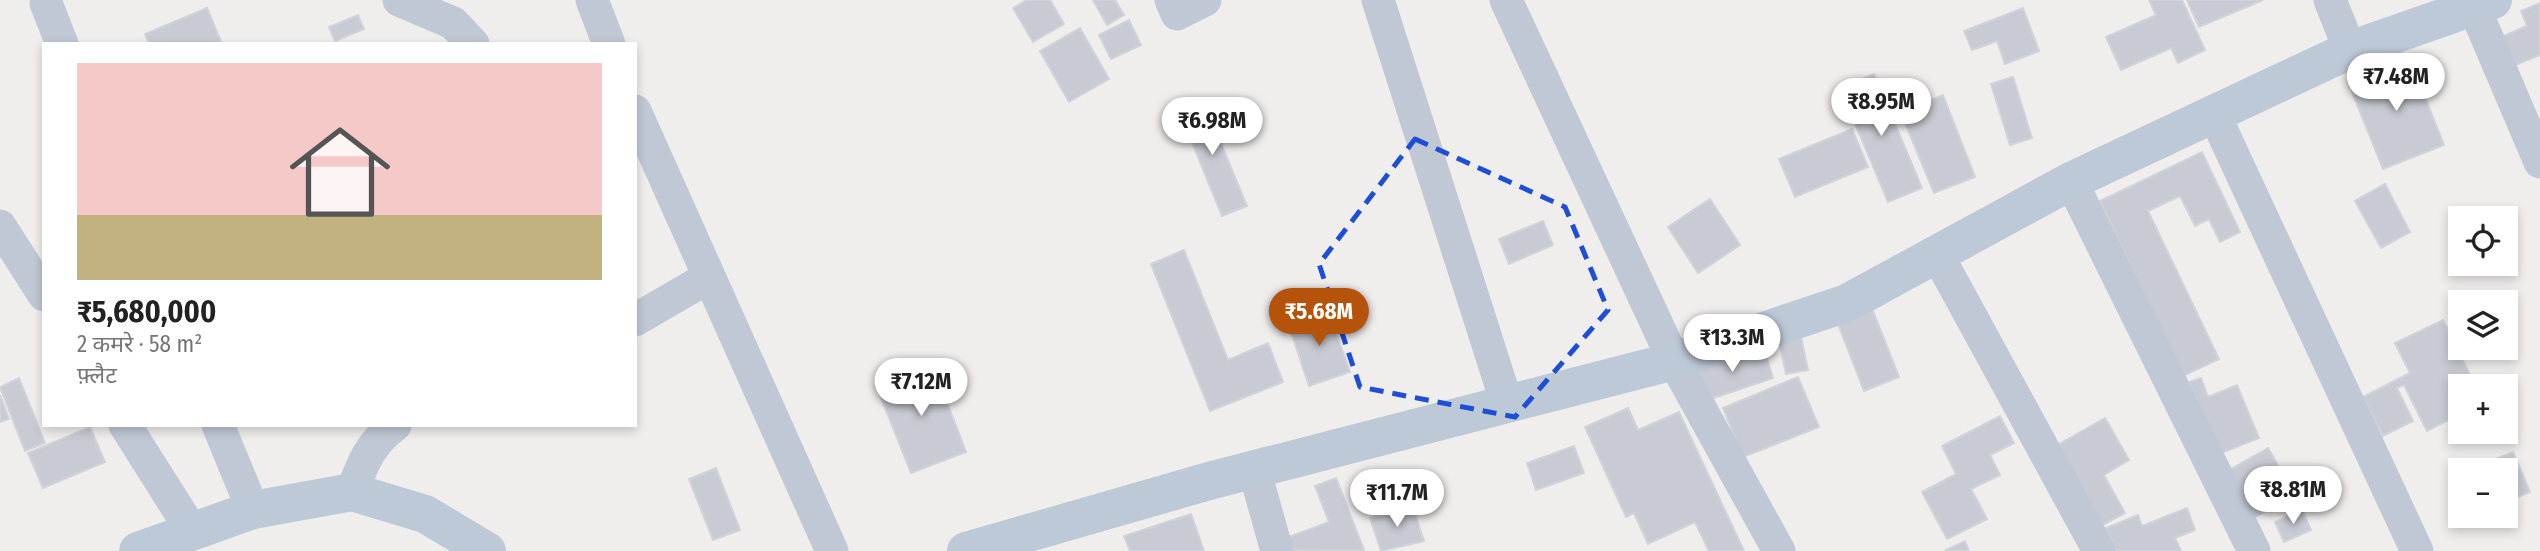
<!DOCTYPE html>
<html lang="hi">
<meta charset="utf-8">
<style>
:root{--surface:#fff;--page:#f2f2f2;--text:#222;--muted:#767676;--accent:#b45309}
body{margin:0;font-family:"Fira Sans Condensed","Noto Sans Devanagari",sans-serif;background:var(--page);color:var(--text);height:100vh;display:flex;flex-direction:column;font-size:26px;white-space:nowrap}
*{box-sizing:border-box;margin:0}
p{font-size:23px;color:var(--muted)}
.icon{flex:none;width:38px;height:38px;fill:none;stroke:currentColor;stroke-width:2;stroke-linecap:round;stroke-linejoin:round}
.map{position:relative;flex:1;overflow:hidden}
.sheet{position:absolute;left:42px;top:42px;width:595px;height:385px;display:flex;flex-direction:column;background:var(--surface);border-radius:0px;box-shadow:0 4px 10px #0003}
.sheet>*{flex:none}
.buttons{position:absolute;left:2448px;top:206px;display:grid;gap:14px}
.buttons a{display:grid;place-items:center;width:70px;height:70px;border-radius:0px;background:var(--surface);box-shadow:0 4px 10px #0003;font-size:35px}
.price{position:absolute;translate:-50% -60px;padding:0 16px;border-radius:24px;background:#fff;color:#222;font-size:23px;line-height:46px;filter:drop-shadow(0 2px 4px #0008)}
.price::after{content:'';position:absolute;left:50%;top:42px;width:21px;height:16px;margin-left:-10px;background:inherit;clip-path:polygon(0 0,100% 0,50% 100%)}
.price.current{background:var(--accent);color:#fff}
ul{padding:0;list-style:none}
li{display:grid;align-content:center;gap:14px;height:371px;padding:0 35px}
li span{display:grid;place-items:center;height:217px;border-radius:0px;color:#555}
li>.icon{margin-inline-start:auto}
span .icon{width:126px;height:126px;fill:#fffc;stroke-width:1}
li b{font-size:30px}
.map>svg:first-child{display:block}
.building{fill:#c8cbd3;stroke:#d0d3d9;stroke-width:2}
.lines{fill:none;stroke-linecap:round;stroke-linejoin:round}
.street{stroke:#bfc8d4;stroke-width:33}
.secondary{stroke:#bec9d8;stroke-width:38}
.marked{fill:none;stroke:#1d4ed8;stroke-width:5;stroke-dasharray:14 9;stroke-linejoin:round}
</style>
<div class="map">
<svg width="2540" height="551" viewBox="0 0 2540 551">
<rect width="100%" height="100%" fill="#f0eded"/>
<!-- building -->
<path class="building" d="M1027 0H1050L1064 24 1033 42 1013 8Z
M1093 0H1115L1124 15 1107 25Z
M2149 0H2182L2205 50 2178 63 2171 48 2121 70 2106 37 2156 15Z
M2187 0H2263L2199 27Z
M2540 3V55L2506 69 2494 40 2527 26 2521 11Z
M207 8 222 44H149L145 34Z
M2023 8 2039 51 2005 64 1997 41 1972 50 1964 31Z
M358 15 364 29 335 41 329 27Z
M1129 20 1141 45 1111 59 1099 35Z
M1080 28 1109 79 1069 102 1040 51Z
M2409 57 2444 145 2383 169 2348 82Z
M1874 74 1922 188 1888 202 1840 88Z
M2013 77 2032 138 2010 145 1991 84Z
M1943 95 1975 177 1934 193 1901 113Z
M1202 98 1247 206 1222 216 1178 108Z
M1852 129 1868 167 1795 197 1779 159Z
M2202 152 2240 232 2220 242 2209 219 2195 226 2180 196 2148 211 2219 359 2183 376 2100 201Z
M2385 184 2410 232 2381 248 2355 201Z
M1710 199 1740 245 1698 273 1668 227Z
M1543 221 1553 245 1509 264 1499 239Z
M1184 250 1228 360 1268 343 1283 382 1210 411 1151 264Z
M1868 298 1899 377 1864 391 1833 311Z
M1328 310 1350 372 1309 386 1288 323Z
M2443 320 2476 387H2460V414L2427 431 2404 385 2397 388 2413 421 2383 436 2363 397 2410 373 2395 343Z
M1801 337 1808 370 1786 374 1779 341Z
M1763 346 1773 378 1702 402 1692 370Z
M932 363 966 452 911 473 876 385Z
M1798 377 1819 427 1743 457 1723 408Z
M19 378 45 443 25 451 0 387Z
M2201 378 2208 397 2237 385 2259 438 2219 454 2189 382Z
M0 395 9 419 0 422Z
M1628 408 1638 430 1679 412 1744 551H1709L1695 522 1648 544 1634 513 1626 517 1585 427Z
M2000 416 2014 443 1990 455 2000 475 1971 489 1987 519 1947 539 1922 492 1956 474 1942 446Z
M2105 418 2129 460 2104 475 2125 513 2101 526 2056 446Z
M90 427 105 462 43 488 28 453Z
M1574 446 1584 473 1536 490 1527 463Z
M2268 448 2295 495 2252 519 2226 472Z
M2513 452 2530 492 2506 502V471H2485L2483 464Z
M716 468 740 530 713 540 689 479Z
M1336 478 1364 550 1282 551 1278 541 1329 522 1315 486Z
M1412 505 1424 541 1381 551 1370 518Z
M2187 508 2195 530 2175 538 2181 551H2116L2106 528 2138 515 2142 526Z
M2302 510 2311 530 2284 542 2275 522Z
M1191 514 1204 551H1130L1124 536Z
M1965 541 1969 551H1947L1946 550Z"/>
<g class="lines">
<!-- street -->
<path class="street" d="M399 0 453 23 473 44
M592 0 609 44
M1171 0 1177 14 1205 0
M1378 0 1507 404
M1506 0 1674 361 1779 551
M2330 0 2350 50
M46 3 62 44
M2474 7 2540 162
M635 111 832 551
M2214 114 2417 551
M2071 181 2254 551
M0 226 44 295
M1937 254 2099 551
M635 320 709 277
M125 425 192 531
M218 425 253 510
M1254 469 1277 551
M352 492C362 465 370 443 395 425"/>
<!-- secondary -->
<path class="secondary" d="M138 551 253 510 352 492 425 514 487 551
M966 551 1209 481 1674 361 1847 303 2071 181 2350 50 2493 0"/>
</g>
<!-- marked area -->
<path class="marked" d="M1415 139 1565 207 1608 310 1515 417 1360 387 1319 264Z"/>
</svg>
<div class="buttons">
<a><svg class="icon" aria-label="locate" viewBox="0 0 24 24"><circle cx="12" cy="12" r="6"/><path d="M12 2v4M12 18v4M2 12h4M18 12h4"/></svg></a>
<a><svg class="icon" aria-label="layers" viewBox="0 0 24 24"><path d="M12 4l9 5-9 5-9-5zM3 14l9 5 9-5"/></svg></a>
<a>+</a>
<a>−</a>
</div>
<b class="price" style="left:2396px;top:113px">₹7.48M</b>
<b class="price" style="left:1881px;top:138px">₹8.95M</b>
<b class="price" style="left:1212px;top:157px">₹6.98M</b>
<b class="price current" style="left:1319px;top:348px">₹5.68M</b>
<b class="price" style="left:1732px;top:374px">₹13.3M</b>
<b class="price" style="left:921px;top:418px">₹7.12M</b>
<b class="price" style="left:2293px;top:526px">₹8.81M</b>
<b class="price" style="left:1397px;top:529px">₹11.7M</b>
<section class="sheet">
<ul>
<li><span style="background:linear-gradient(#f6c9c9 70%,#c2b280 0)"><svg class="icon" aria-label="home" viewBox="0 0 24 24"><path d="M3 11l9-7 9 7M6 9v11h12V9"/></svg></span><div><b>₹5,680,000</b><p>2 कमरे · 58 m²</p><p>फ़्लैट</p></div></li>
</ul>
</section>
</div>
